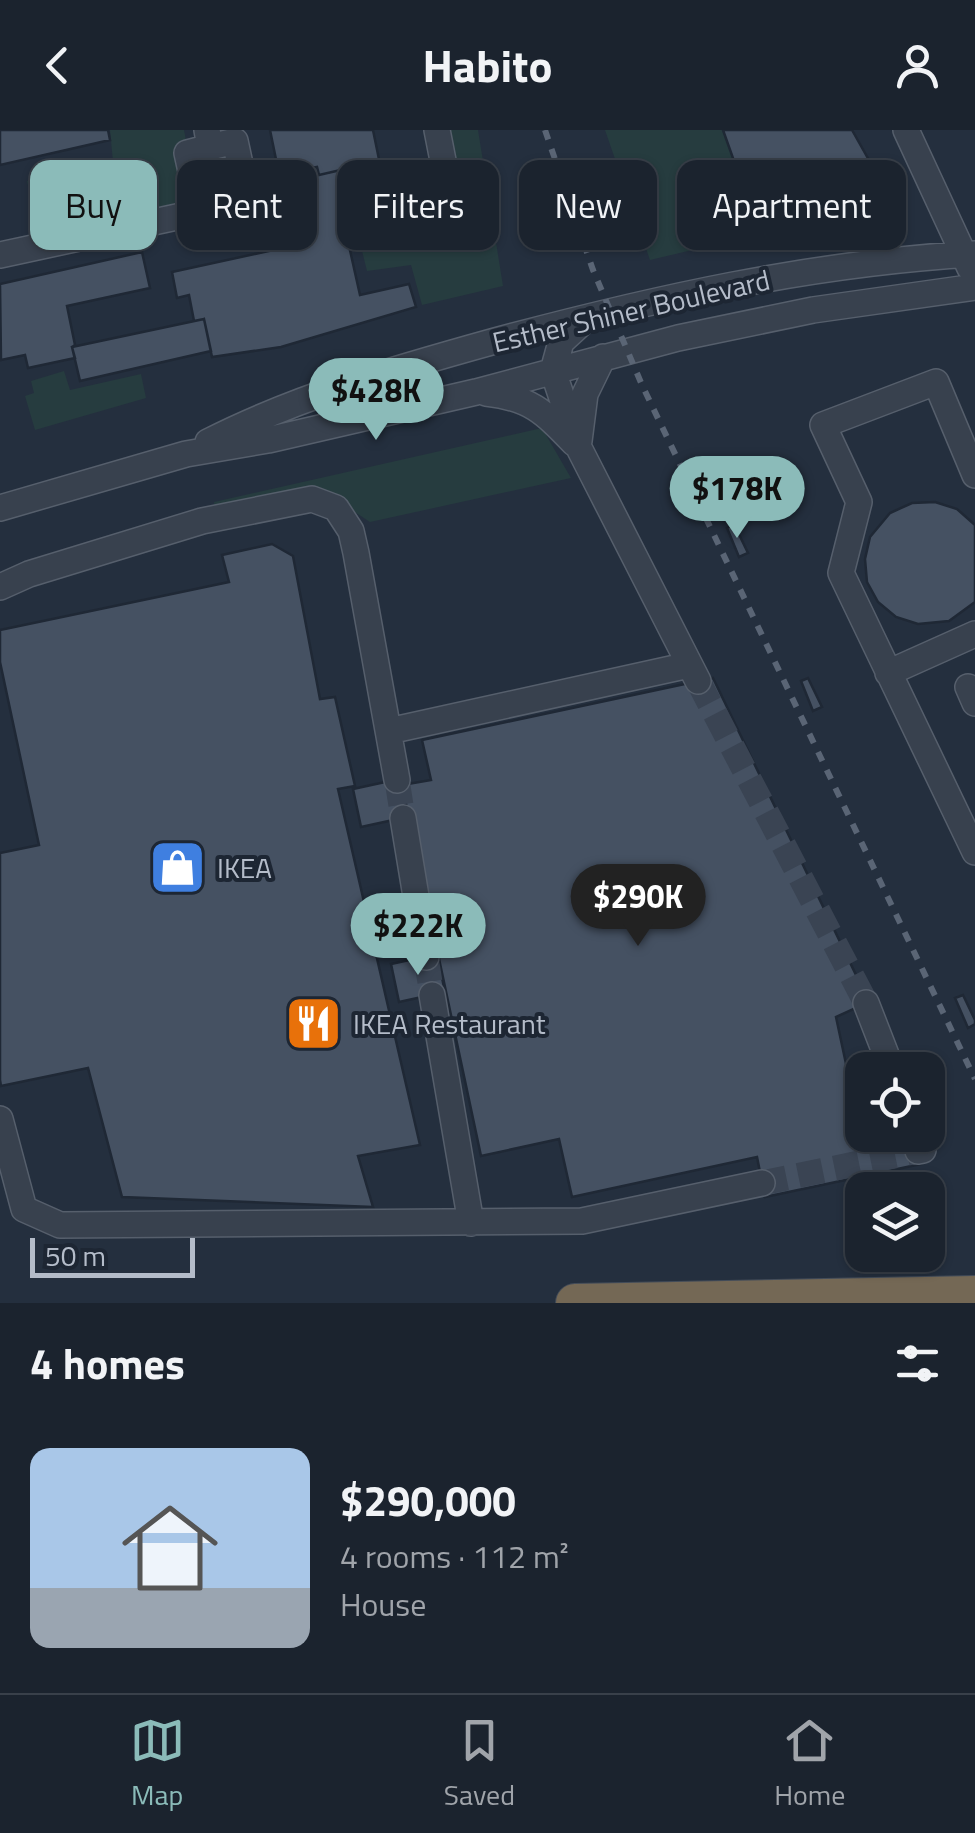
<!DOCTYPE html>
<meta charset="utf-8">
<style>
:root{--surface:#1b232e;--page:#242b36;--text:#f1f3f6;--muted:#a0a4aa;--line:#39404a;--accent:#8bbbb9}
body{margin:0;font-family:"Titillium Web",sans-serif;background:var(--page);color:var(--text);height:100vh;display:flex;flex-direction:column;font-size:38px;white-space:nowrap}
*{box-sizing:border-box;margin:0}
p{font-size:32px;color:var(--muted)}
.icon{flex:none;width:55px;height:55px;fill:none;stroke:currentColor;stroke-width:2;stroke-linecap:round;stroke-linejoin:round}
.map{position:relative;height:1173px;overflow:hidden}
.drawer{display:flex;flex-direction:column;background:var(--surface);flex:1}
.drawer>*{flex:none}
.banner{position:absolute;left:30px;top:30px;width:915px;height:90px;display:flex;gap:20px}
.controls{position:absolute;left:845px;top:922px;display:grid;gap:20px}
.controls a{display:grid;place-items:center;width:100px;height:100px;border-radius:20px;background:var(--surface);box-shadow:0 2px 8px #0004,0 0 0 2px var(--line);font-size:50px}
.scale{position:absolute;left:30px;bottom:25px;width:165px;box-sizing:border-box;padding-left:10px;border:5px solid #b4bcc9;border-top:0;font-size:28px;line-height:35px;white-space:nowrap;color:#b4bcc9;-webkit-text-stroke:8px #1d2633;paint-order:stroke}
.price{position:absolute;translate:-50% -85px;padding:0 22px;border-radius:35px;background:var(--accent);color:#111;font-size:32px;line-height:65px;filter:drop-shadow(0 2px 5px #0008)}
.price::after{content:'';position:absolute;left:50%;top:60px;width:30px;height:22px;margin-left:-15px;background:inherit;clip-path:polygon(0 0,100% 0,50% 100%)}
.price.active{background:#222;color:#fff}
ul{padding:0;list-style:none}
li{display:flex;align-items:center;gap:30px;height:250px;padding:0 30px}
li span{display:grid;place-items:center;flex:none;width:280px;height:200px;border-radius:20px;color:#555}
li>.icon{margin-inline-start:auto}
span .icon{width:120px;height:120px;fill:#fffc;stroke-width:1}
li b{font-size:42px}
h2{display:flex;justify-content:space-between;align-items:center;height:120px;padding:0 30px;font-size:42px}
.tag{padding:0 35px;border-radius:20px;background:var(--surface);box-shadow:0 2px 8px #0004,0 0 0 2px var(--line);font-size:35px;line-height:90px}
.tag.active{background:var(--accent);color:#111}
header{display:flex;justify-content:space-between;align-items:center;height:130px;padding:0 30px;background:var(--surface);font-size:45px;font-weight:700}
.menu{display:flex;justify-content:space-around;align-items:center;height:140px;border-top:2px solid var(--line);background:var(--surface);font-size:28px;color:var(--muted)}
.menu a{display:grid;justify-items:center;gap:5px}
.menu .active{color:var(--accent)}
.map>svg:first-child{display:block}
.green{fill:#263c3f}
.building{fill:#455162;stroke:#1f2835;stroke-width:2.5}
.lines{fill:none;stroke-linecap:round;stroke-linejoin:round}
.minor-tunnel{stroke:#3a4453;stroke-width:25;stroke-dasharray:25 12;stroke-linecap:butt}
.minor-casing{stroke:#565f6c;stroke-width:28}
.highway-casing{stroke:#434c59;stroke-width:40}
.minor{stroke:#38414e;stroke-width:25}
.highway{stroke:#746855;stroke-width:38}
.rail{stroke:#5a6575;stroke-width:6;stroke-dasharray:10 10;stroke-linecap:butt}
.labels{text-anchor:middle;stroke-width:8;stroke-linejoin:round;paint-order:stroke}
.street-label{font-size:28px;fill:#b4bcc9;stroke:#1d2633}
.poi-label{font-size:28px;fill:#b4bcc9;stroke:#1d2633;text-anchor:start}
</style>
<header><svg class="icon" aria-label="back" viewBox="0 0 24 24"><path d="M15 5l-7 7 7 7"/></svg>Habito<svg class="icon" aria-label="person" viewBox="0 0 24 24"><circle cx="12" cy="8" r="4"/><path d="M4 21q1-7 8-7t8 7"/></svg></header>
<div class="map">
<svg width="975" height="1173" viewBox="0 0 975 1173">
<rect width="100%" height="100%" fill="#242f3e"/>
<!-- green -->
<path class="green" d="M110 0H184L197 69 38 101 27 51 113 32Z
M449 0H478L503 156 422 175 411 135 367 141 360 113 466 85Z
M605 0H722L760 104 650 130Z
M64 241 70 260 141 244 146 268 35 300 25 266 34 263 31 251Z
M542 298 571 348 370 392 329 365 215 381 214 372Z"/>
<!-- building -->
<path class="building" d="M0 0H108L110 10 0 35Z
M270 0H373L382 44 348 52 345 39 319 45 317 37 279 44Z
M723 0H852L879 48V62L874 74 863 79 757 94 754 78 751 79Z
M317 37 319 45 345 39 348 52 382 44 386 61 339 71 360 165 409 154 416 177 281 217 212 227 204 189 194 191 189 165 177 168 172 142 292 116 279 44Z
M142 122 150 158 67 176 75 215 72 217 75 228 28 238 25 225 1 230 0 154Z
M204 189 211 221 80 251 72 217Z
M935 372 957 379 975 395V472L949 491 918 494 896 487 878 472 867 452 865 429 870 407 890 383 912 373Z
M734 394 748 423 739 427 727 398Z
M272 414 293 426 320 569 335 567 355 656 338 659 420 1015 358 1026 373 1077 122 1067 88 938 1 956 0 950V723L39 715 0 532V500L229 452 222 425Z
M713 548 869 872 836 887 861 1004 915 1005 921 1034 765 1067 757 1027 572 1067 559 1009 481 1026 402 655 431 650 422 610Z
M808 548 822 577 813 581 801 551Z
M399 649 407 687 361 697 353 659Z
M437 824 445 862 399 872 391 834Z
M963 865 975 890V894L968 898 955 868Z"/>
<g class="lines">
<!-- minor-tunnel -->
<path class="minor-tunnel" d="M698 551 866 873
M397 650 403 688
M426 827 432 865
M762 1053 918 1021"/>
<defs>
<path id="minor" d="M906 0 970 138
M200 82 248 71 235 11 210 17
M352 93 438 70 447 51 437 0
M0 125 200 82 187 23 210 17 207 0
M586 189 561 212 553 241 578 316 698 551
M486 263C531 268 544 282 574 313
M579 311 585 264 603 227
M208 312C298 266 398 238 495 211 652 169 812 133 975 124
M975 345 936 252 823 295 859 372 841 443 975 722
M0 378 186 324 268 310 476 262 678 208 813 180 975 157
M0 457 29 444 202 391 312 369 336 378 351 401 356 423 397 650
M888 543 975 504
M968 557 975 573
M389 601 689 535
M403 688 426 827
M432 865 471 1093
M866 873 892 940
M0 989 24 1079 60 1095 582 1091 762 1053
M918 1005 923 1020 918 1021"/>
<path id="highway" d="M575 1173 975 1165"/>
</defs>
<!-- minor casing -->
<use href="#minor" class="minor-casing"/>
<!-- highway casing -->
<use href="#highway" class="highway-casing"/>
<!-- minor -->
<use href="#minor" class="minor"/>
<!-- highway -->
<use href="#highway" class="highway"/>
<!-- rail -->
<path class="rail" d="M545 0 593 140 642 255 975 949"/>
</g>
<!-- icons -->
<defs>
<symbol id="shop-square" viewBox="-11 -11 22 22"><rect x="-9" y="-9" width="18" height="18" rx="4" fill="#3f7fe0" stroke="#1d2633"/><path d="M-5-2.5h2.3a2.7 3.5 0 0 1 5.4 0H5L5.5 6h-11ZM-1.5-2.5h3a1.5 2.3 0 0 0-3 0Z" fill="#fff"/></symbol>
<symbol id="restaurant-square" viewBox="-11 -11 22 22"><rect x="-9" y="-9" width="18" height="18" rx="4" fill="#e8710a" stroke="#1d2633"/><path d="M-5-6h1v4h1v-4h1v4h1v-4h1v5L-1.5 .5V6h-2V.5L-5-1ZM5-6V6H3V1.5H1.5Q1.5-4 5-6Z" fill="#fff"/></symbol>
</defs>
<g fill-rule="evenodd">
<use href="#shop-square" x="146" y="706" width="63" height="63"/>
<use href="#restaurant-square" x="282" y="862" width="63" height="63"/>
</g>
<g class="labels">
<!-- street labels -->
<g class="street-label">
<text transform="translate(631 181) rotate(-13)" y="10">Esther Shiner Boulevard</text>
</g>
<!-- poi labels -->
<g class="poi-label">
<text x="217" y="748">IKEA</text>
<text x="353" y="904">IKEA Restaurant</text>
</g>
</g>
</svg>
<div class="controls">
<a><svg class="icon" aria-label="locate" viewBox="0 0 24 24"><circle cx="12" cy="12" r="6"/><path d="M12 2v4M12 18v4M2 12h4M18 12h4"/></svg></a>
<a><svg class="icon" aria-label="layers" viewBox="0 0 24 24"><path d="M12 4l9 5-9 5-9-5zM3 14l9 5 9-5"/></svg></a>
</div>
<div class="scale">50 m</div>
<b class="price" style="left:376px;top:313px">$428K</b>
<b class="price" style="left:737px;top:411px">$178K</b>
<b class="price active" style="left:638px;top:819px">$290K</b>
<b class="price" style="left:418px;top:848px">$222K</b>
<div class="banner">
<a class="tag active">Buy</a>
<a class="tag">Rent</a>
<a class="tag">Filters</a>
<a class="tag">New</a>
<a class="tag">Apartment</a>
</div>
</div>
<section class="drawer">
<h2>4 homes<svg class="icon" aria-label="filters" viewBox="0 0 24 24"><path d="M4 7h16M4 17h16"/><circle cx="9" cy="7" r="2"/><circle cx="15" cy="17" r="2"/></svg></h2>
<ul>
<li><span style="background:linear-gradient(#a9c7e8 70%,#9aa5b1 0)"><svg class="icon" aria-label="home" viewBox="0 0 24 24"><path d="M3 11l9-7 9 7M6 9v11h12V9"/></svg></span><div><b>$290,000</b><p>4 rooms · 112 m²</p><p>House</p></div></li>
</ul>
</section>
<nav class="menu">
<a class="active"><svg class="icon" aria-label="map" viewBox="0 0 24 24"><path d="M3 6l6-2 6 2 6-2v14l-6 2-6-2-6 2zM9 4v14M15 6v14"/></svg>Map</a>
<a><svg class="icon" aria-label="saved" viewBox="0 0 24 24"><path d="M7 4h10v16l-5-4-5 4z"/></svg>Saved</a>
<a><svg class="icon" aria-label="home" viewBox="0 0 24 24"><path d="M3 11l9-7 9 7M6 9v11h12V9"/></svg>Home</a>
</nav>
